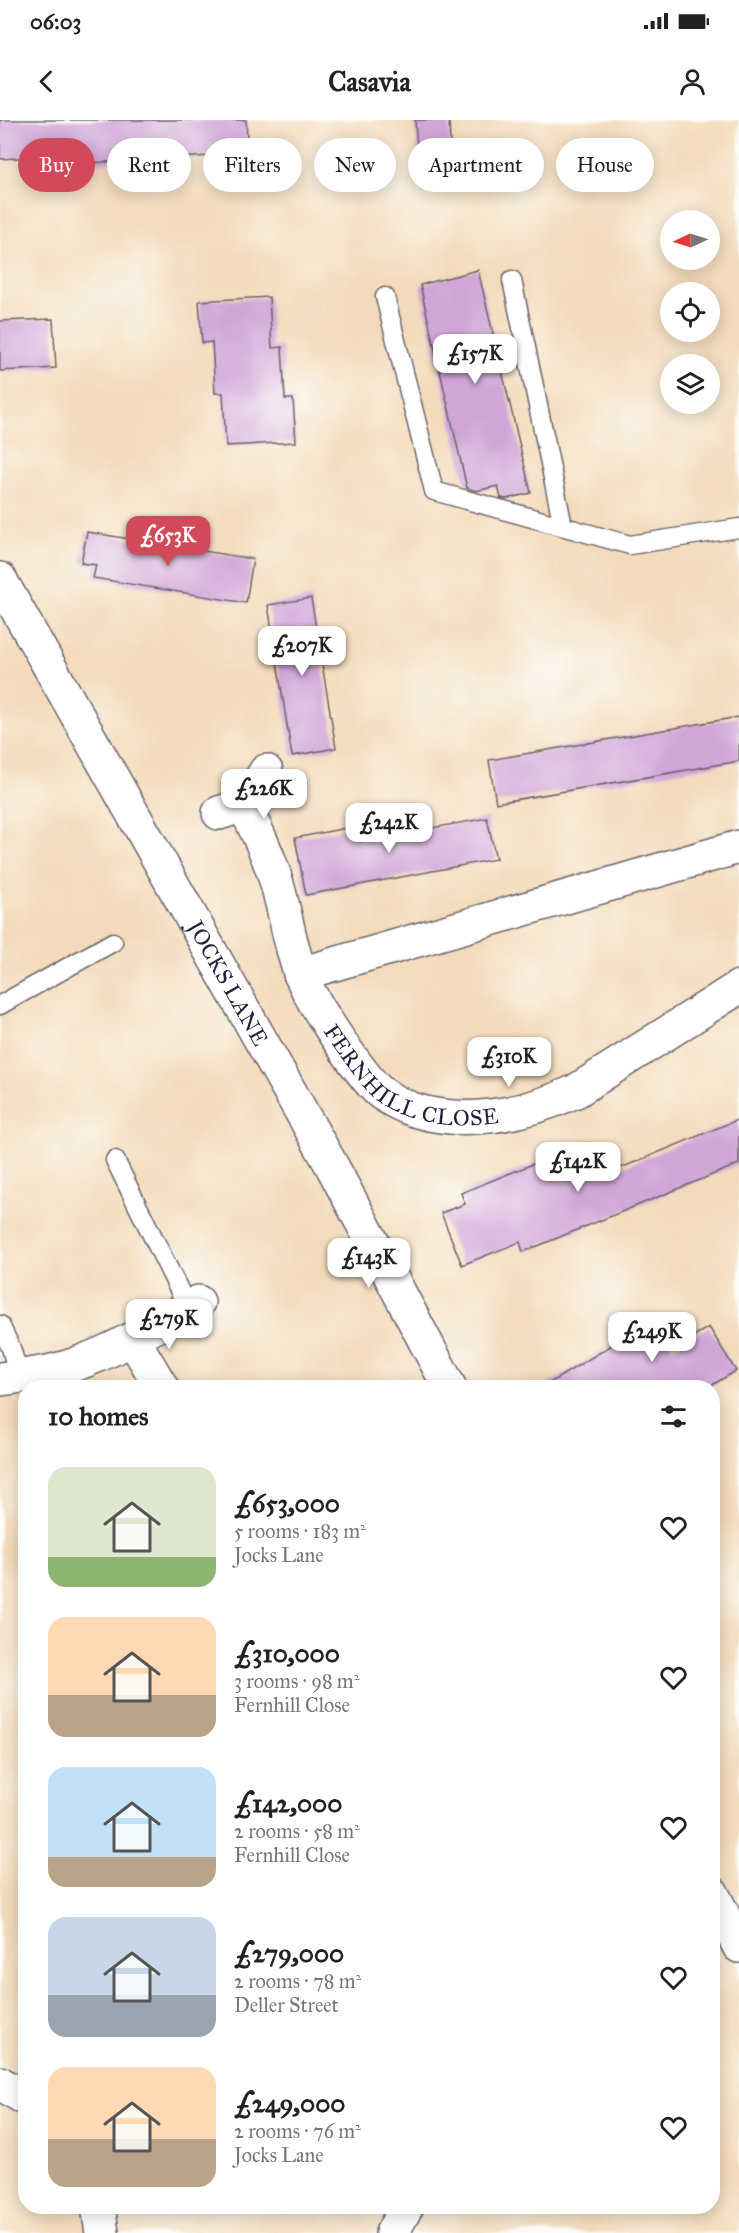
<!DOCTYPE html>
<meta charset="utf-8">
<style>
:root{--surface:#fff;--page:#f6f6f6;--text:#222;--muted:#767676;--accent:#d1495b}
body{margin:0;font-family:"IM FELL Great Primer",serif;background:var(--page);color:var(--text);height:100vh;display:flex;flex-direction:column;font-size:22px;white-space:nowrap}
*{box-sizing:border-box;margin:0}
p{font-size:20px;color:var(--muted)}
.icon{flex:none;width:33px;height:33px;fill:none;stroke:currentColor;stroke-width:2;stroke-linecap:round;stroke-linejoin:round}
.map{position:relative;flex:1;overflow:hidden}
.sheet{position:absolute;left:18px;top:1260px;width:702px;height:834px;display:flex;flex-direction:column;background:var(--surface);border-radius:24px;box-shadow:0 3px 15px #0003}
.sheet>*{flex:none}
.top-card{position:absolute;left:18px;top:18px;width:704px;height:54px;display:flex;gap:12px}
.needle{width:39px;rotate:266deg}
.controls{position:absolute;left:660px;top:90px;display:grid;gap:12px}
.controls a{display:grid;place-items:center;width:60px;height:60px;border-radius:50%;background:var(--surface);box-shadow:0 3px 15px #0003;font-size:30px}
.price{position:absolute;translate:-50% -51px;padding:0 14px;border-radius:12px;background:#fff;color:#222;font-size:20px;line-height:39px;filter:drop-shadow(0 2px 3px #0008)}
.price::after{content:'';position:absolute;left:50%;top:36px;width:18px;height:14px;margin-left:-9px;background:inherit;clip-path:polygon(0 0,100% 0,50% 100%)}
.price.current{background:var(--accent);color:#fff}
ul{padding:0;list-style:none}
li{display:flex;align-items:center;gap:18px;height:150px;padding:0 30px}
li span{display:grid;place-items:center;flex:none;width:168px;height:120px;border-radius:18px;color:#555}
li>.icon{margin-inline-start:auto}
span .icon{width:72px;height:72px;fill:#fffc;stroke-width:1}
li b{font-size:26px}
h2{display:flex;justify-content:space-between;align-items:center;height:72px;padding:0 30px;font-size:26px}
.chip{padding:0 21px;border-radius:27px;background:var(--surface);box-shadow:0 3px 15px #0003;font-size:21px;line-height:54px}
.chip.current{background:var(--accent);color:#fff}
.status{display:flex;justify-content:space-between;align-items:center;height:42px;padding:0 30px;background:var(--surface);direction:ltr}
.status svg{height:16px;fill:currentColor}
header{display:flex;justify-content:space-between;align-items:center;height:78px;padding:0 30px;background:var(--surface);font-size:27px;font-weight:700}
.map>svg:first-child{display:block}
.building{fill:#d0a6d8}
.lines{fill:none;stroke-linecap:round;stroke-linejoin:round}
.lane-casing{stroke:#6b6267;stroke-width:21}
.street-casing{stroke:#6b6267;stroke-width:36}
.lane{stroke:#fff;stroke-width:18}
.street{stroke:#fff;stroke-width:33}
.labels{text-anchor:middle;stroke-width:4.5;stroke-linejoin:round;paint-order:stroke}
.street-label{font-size:22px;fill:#22223b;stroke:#fdfcf7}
</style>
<div class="status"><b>06:03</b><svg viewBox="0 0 49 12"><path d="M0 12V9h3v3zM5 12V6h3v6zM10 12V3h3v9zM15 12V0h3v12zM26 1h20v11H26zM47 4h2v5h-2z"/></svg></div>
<header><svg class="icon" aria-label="back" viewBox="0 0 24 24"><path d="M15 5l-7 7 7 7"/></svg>Casavia<svg class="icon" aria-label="person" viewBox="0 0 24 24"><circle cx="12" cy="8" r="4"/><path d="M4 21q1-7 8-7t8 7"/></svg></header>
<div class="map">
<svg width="739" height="2113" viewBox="0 0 739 2113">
<rect width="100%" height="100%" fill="#fdfcf7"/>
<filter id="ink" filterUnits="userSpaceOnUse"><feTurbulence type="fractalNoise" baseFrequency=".0167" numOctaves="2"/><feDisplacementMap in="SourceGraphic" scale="12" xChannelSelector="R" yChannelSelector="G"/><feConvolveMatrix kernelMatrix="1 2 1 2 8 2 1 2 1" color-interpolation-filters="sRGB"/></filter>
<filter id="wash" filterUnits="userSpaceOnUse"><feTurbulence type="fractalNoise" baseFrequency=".008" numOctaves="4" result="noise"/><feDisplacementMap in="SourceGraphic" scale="24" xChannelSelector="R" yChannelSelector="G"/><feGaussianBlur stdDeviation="1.35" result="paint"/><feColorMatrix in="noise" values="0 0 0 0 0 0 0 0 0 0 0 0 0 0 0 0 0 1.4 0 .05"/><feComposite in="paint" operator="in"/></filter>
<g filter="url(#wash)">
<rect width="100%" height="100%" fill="#f3daba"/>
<g id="blocks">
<!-- building -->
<path class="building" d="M0 0H246L248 34 52 45V36L0 39Z
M415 0H449L451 42 418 44Z
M478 150 531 373 506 379 501 378 498 366 476 371 467 368 420 165Z
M269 177 272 228 282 227 285 279H293L296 322 226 326 223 273H215L212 222 202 223 199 181Z
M53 199 56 248 0 251V201Z
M87 412 253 439 246 483 93 458 96 445 81 443Z
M311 478 336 628 292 636 268 485Z
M739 597V641L496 683 489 640Z
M487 698 496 739 306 775 295 718 357 706 360 721Z
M739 999V1044L523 1132 520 1122 462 1145 441 1093 465 1084 461 1073 585 1023 599 1057Z
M655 1199 673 1228 709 1207 736 1251 707 1268H541Z"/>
</g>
</g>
<g filter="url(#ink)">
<use href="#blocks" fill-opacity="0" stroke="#6b6267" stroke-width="1.5"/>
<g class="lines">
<defs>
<path id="lane" d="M512 160 563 406
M385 177 434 371 630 425 739 408
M0 885 113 822
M115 1040 188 1188
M0 1205 11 1228 19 1256"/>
<g id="street">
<path id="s1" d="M0 459 332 1046 450 1268"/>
<path id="s2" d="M244 685C253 704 263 723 270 743 284 778 287 817 300 852 308 874 323 896 336 916 345 929 369 964 381 973 437 1013 518 998 576 971L739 867"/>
<path d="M219 693 244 685 266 651"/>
<path d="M300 854 739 727"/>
<path d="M133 1219 162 1268"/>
<path d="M0 1259C24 1256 50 1253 73 1245 117 1230 158 1205 198 1182"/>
<path d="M712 1773 739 1826"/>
<path d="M0 1963 26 1979"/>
<path d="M98 2086 102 2113"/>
<path d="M392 2113 407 2086"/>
</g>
</defs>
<!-- lane casing -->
<use href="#lane" class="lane-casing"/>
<!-- street casing -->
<use href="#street" class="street-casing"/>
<!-- lane -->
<use href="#lane" class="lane"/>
<!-- street -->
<use href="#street" class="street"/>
</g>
</g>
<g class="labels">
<!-- street labels -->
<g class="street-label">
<text dy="8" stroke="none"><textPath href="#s1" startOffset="464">JOCKS LANE</textPath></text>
<text dy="8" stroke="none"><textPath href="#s2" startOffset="342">FERNHILL CLOSE</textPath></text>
</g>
</g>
</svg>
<div class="controls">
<a><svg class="needle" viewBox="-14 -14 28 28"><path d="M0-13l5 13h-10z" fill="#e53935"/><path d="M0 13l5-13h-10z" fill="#767676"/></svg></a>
<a><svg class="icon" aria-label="locate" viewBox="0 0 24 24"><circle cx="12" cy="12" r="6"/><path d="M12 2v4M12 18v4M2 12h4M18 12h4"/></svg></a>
<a><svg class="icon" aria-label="layers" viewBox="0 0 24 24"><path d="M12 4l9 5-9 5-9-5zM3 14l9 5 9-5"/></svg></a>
</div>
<b class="price" style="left:475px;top:265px">£157K</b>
<b class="price current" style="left:168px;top:447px">£653K</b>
<b class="price" style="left:302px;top:557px">£207K</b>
<b class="price" style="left:264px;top:700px">£226K</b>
<b class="price" style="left:389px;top:734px">£242K</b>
<b class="price" style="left:509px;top:968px">£310K</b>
<b class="price" style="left:578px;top:1073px">£142K</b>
<b class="price" style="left:369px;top:1169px">£143K</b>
<b class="price" style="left:169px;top:1230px">£279K</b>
<b class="price" style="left:652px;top:1243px">£249K</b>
<div class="top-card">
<a class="chip current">Buy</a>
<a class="chip">Rent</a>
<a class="chip">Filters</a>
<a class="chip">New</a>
<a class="chip">Apartment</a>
<a class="chip">House</a>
</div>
<section class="sheet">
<h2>10 homes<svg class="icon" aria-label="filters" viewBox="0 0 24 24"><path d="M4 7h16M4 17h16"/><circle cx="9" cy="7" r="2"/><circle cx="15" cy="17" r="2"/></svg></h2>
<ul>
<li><span style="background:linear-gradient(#dfe7d0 75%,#8fb573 0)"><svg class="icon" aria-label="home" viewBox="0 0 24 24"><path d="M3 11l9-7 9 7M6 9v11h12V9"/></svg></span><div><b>£653,000</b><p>5 rooms · 183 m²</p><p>Jocks Lane</p></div><svg class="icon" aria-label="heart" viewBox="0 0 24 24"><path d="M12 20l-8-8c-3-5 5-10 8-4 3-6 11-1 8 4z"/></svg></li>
<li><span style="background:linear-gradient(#ffd9b3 65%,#b9a48a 0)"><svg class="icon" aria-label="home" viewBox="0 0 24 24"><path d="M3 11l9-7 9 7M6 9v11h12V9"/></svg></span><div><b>£310,000</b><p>3 rooms · 98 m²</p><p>Fernhill Close</p></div><svg class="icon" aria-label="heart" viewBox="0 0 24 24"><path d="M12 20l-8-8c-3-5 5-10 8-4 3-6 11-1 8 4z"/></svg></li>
<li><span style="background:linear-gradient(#bfe0f5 75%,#b9a48a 0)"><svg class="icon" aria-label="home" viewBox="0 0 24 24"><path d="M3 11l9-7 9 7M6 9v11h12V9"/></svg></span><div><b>£142,000</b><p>2 rooms · 58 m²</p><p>Fernhill Close</p></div><svg class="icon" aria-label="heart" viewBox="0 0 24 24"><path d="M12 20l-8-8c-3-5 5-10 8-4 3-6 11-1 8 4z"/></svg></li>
<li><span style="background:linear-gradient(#c9d6e8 65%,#9aa5b1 0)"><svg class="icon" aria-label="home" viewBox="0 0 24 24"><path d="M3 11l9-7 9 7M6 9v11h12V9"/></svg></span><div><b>£279,000</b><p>2 rooms · 78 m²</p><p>Deller Street</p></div><svg class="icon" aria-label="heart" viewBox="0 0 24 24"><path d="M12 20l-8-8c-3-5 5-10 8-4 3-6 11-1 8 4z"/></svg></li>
<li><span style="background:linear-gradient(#ffd9b3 60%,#b9a48a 0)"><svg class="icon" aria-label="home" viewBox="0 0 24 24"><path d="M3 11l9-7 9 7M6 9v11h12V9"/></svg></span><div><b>£249,000</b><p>2 rooms · 76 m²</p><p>Jocks Lane</p></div><svg class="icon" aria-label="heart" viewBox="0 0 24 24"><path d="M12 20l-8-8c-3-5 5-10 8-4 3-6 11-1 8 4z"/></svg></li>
</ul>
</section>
</div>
